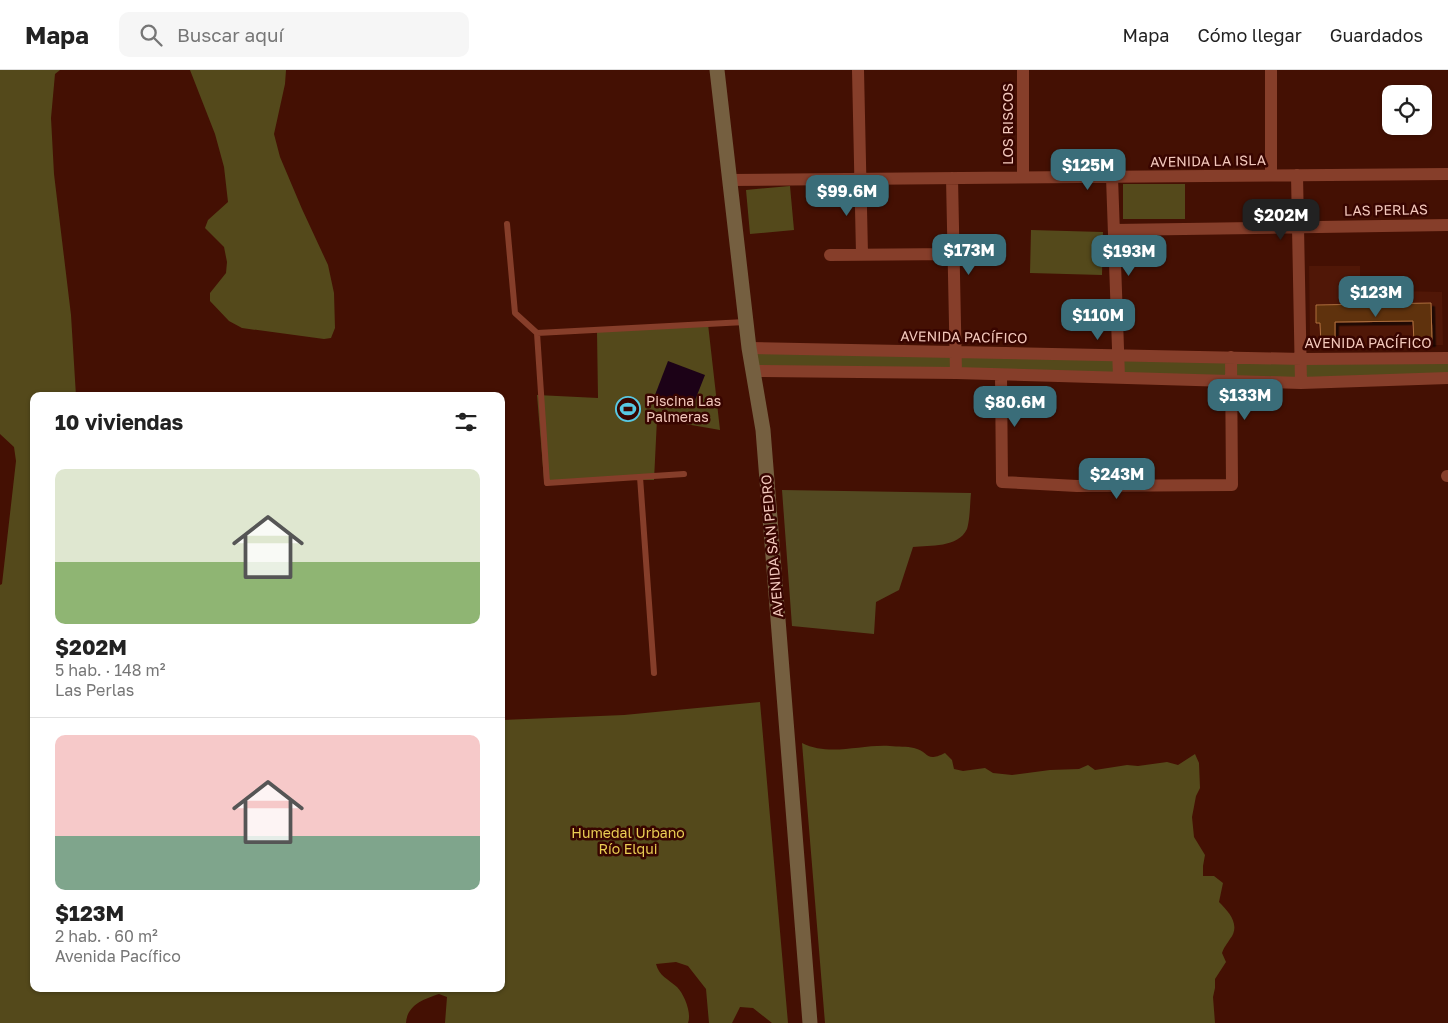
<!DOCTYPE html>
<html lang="es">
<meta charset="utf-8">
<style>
:root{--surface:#fff;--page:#f6f6f6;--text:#222;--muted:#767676;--line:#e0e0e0;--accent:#3a6d79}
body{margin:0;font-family:"Golos Text",sans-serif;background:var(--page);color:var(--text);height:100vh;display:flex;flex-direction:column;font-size:19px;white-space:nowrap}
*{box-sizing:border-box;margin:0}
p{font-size:16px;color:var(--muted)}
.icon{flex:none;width:28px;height:28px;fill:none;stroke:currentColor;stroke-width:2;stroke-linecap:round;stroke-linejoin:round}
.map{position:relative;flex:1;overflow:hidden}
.side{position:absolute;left:30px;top:322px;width:475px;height:600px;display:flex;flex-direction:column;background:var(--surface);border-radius:10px;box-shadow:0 1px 4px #0004}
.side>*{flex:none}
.controls{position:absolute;left:1382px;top:15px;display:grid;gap:10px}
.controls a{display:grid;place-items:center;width:50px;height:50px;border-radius:10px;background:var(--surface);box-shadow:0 1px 4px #0004;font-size:25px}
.price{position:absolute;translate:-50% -42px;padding:0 11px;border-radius:10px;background:var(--accent);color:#fff;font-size:16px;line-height:32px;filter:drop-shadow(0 1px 2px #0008)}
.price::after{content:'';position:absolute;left:50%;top:30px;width:15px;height:11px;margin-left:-8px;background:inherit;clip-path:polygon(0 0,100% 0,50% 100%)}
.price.selected{background:#222;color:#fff}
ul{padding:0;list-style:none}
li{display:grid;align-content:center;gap:10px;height:265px;padding:0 25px}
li+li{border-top:1px solid var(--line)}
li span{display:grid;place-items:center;height:155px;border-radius:10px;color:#555}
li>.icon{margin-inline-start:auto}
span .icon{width:90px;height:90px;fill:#fffc;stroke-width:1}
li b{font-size:21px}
h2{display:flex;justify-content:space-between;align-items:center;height:60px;padding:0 25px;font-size:21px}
header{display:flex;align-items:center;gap:30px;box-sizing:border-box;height:70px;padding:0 25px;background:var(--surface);border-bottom:1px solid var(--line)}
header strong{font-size:24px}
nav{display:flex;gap:28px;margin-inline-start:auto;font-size:18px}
.search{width:350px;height:45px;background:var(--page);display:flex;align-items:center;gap:12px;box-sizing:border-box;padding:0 18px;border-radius:10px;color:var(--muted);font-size:19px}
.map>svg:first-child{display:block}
.built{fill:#501707}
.green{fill:#54491b}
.forest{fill:#534921}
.water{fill:#1c0217}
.building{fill:#5e3007;stroke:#af6f3f;filter:url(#shadow)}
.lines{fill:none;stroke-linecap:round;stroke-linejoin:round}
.lane{stroke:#863e2a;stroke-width:6}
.street{stroke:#863e2a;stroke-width:12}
.secondary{stroke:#755f40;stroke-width:15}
.labels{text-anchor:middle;stroke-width:5;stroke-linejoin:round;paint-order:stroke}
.street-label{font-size:14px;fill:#f3c8bc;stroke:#380500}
.poi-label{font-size:14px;fill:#f3c8bc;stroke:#380500;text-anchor:start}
.park-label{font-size:14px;fill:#ebce53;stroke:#380500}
</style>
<header>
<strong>Mapa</strong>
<div class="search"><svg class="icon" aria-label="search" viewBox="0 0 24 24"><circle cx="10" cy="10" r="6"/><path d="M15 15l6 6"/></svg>Buscar aquí</div>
<nav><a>Mapa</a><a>Cómo llegar</a><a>Guardados</a></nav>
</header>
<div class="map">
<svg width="1448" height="953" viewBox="0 0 1448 953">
<defs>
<filter id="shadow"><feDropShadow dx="3.5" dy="3.5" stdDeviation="0" flood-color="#0009"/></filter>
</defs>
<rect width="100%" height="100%" fill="#441003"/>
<!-- built -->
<path class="built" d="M1309 196H1360V220L1442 222 1443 275 1310 276Z"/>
<!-- green -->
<path class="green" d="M0 0H60L55 4 51 48 54 104 71 245 76 326H34V919H501V650L624 645 760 632 788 953H772L753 938 740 937 732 953H709L706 919 688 896 676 892 656 894C659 906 668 909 677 917 684 924 692 943 688 953H445L447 927 439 924C424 929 407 935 406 953H0V515L2 514 16 391 14 377 0 364Z
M190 0H286L285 14 274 64 280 87 302 139 328 195 334 223 335 258 331 268 324 269 242 258 229 251 210 231V223L226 203 227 192 224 177 205 158 208 150 228 132 224 97 215 64Z
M1123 114H1185V149H1123Z
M790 116 794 160 750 164 746 120Z
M1031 160 1103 162 1102 205 1030 203Z
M708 254 720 360 657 349 654 410H544L537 325 598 328 597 262Z
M754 283 1448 292V304L1301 308 757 296Z
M802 673C830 687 861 674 890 676 898 677 907 676 914 678 930 682 925 693 945 683L952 690 954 699 963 701 985 698 993 703 1012 705 1050 700 1079 699 1088 695 1095 700 1127 695 1138 696 1167 692 1178 695 1195 684 1199 693 1200 718 1196 726 1192 747 1194 767 1205 785 1203 796V806H1214L1223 813 1219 832C1229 842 1241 855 1230 869 1227 874 1224 877 1222 883L1226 892 1215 909V918L1213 927 1215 953H825Z"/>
<!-- forest -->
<path class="forest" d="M782 420 971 423C970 432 970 450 967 459 958 478 930 475 913 477L899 520 876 532 874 564 792 556Z"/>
<!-- water -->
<path class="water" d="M668 291 705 305 692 338 655 325Z"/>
<!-- building -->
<path class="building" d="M1431 233 1432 273H1414L1413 251 1335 252V274L1321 275 1320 253H1316V235Z"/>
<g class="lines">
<!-- lane -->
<path class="lane" d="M507 154 515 243 537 263 745 252
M537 263 547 413 684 404
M640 407 654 603"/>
<!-- street -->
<path class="street" d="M858 0 862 184
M1023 0V107
M1271 105V0
M1297 105 1301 313
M1112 107 1119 307
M952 108 956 303
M729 110 1448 104
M1114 160 1448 155
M830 185 954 184
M749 278 1302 289 1448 288
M753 301 956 303 1301 313 1448 308
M1001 305 1002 412 1077 416 1232 415 1231 287
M1447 406H1448"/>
<!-- secondary -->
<path class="secondary" d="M717 0 749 278 763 360 810 953"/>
</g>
<!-- icons -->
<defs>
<symbol id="stadium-ring" viewBox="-11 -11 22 22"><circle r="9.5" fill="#380500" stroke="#58c9e3" stroke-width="1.5"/><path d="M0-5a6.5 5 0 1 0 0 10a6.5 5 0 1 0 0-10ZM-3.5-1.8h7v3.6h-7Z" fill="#58c9e3"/></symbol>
</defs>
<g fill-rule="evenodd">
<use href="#stadium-ring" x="614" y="325" width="28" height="28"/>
</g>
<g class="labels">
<!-- street labels -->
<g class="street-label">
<text transform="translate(1008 54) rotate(-90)" y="5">LOS RISCOS</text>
<text transform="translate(1208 91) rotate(-1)" y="5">AVENIDA LA ISLA</text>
<text transform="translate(1386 140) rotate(-1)" y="5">LAS PERLAS</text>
<text transform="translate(964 267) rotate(1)" y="5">AVENIDA PACÍFICO</text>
<text x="1368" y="278">AVENIDA PACÍFICO</text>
<text transform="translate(772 476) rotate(-95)" y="5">AVENIDA SAN PEDRO</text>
</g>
<!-- poi labels -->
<g class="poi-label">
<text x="646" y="336">Piscina Las<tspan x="646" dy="16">Palmeras</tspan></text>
</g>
<!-- park labels -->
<g class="park-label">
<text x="628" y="768">Humedal Urbano<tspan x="628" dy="16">Río Elqui</tspan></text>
</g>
</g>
</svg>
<div class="controls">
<a><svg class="icon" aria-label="locate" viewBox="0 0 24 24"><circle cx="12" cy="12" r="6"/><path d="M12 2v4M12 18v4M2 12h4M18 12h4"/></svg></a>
</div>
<b class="price" style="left:1088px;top:121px">$125M</b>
<b class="price" style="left:847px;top:147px">$99.6M</b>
<b class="price selected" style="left:1281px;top:171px">$202M</b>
<b class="price" style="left:969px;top:206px">$173M</b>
<b class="price" style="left:1129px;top:207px">$193M</b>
<b class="price" style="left:1376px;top:248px">$123M</b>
<b class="price" style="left:1098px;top:271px">$110M</b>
<b class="price" style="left:1245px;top:351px">$133M</b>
<b class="price" style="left:1015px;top:358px">$80.6M</b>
<b class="price" style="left:1117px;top:430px">$243M</b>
<section class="side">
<h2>10 viviendas<svg class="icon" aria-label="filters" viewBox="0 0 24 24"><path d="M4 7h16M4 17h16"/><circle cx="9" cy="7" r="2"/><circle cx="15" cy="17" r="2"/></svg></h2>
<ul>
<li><span style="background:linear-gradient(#dfe7d0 60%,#8fb573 0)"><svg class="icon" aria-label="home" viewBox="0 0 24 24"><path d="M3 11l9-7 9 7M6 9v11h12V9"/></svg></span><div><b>$202M</b><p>5 hab. · 148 m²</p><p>Las Perlas</p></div></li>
<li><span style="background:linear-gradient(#f6c9c9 65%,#7fa58c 0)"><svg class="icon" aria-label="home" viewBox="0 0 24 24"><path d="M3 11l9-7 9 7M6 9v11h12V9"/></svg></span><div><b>$123M</b><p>2 hab. · 60 m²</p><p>Avenida Pacífico</p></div></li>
</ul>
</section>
</div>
